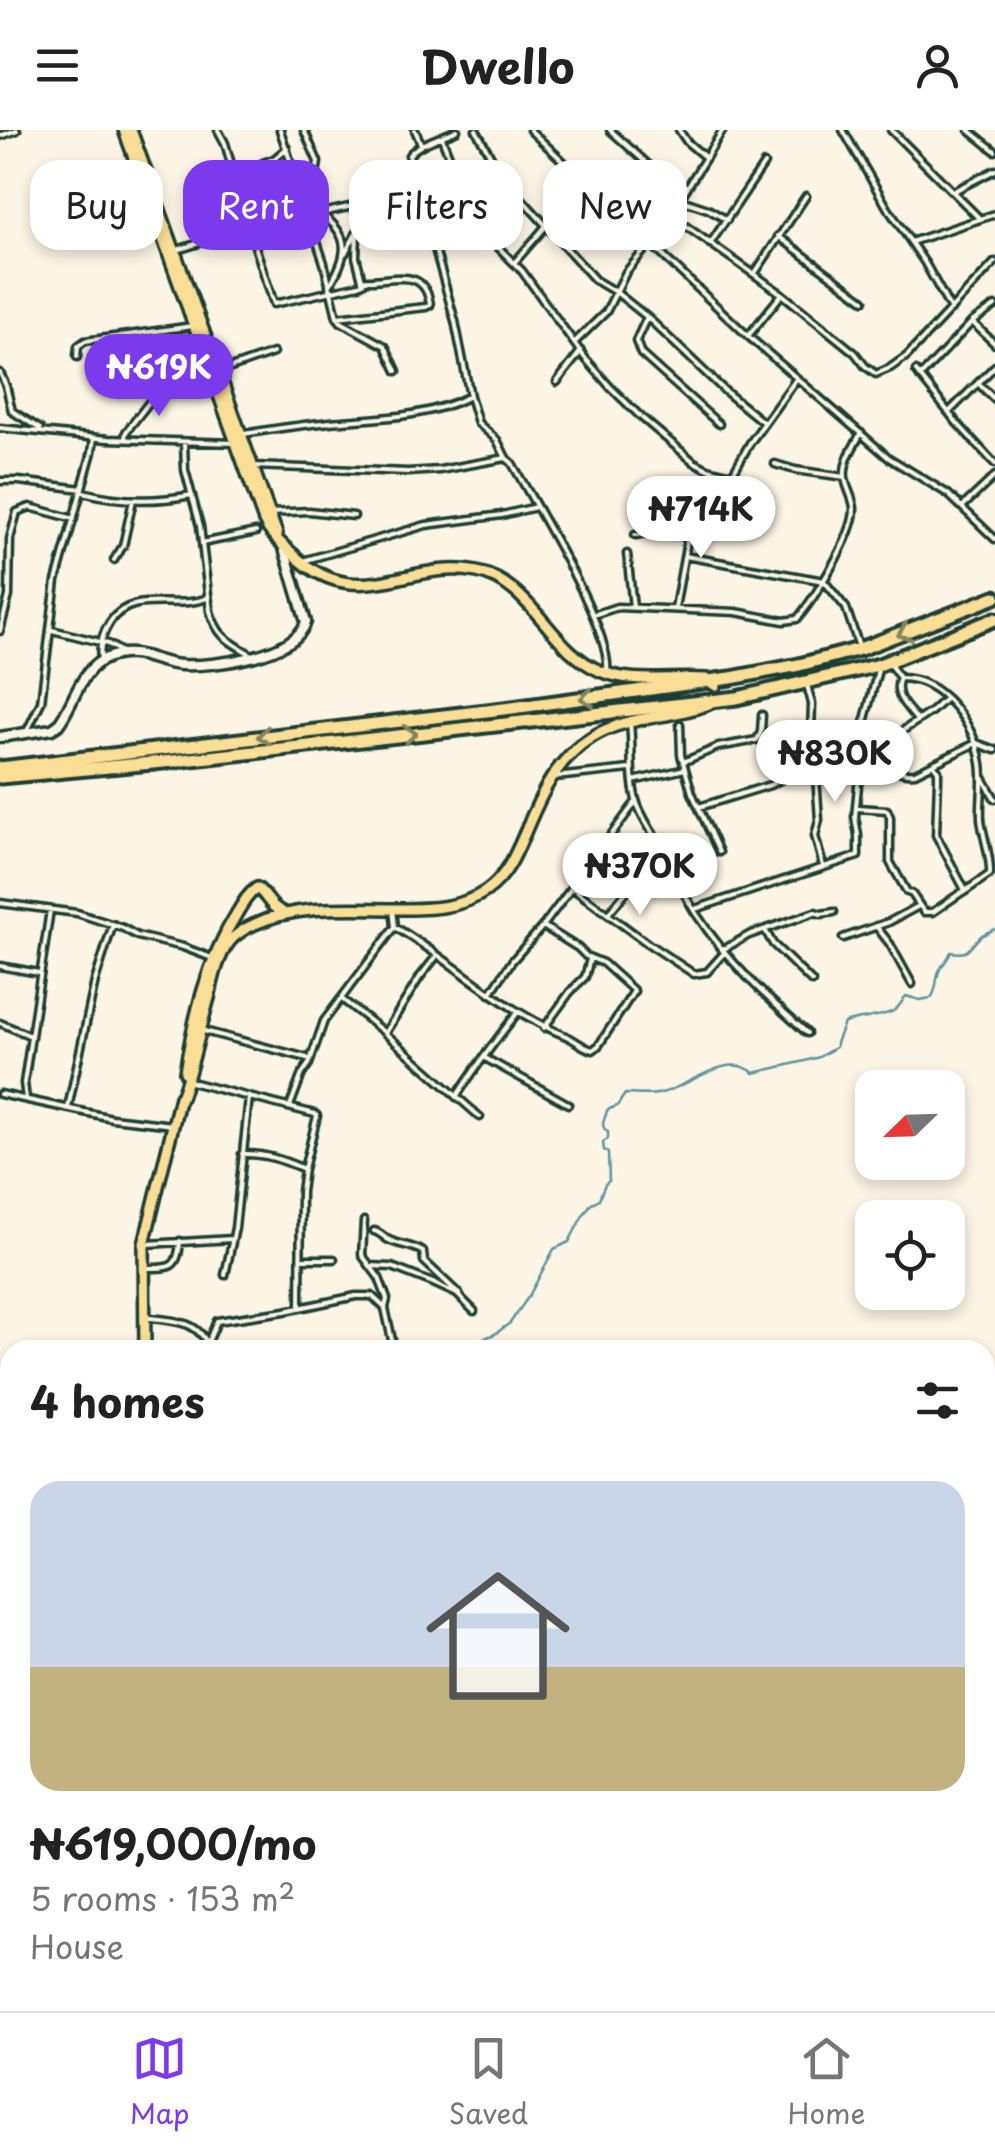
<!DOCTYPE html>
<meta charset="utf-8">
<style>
:root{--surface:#fff;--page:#f6f6f6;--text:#222;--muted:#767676;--line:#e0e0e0;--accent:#7c3aed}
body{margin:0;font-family:"Playpen Sans",sans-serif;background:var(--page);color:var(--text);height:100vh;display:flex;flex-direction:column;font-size:38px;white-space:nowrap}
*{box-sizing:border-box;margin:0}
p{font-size:32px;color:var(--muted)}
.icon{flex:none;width:55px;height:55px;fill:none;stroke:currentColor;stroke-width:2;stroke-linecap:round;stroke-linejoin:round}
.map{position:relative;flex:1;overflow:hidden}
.sheet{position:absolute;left:0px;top:1210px;width:995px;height:672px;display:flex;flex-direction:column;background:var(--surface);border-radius:30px 30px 0 0;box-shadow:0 5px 15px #0003}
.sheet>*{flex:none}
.hud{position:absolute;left:30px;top:30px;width:935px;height:90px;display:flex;gap:20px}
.needle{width:65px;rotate:247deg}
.buttons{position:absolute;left:855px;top:940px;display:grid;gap:20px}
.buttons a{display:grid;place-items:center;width:110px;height:110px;border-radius:20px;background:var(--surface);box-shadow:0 5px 15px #0003;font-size:50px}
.price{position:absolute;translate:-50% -85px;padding:0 22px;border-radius:35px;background:#fff;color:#222;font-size:32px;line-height:65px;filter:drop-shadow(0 2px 5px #0008)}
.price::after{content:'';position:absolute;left:50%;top:60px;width:30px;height:22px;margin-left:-15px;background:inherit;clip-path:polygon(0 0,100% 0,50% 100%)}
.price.on{background:var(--accent);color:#fff}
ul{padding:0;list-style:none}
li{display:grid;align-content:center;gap:20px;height:530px;padding:0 30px}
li+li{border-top:2px solid var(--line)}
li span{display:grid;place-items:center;height:310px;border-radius:30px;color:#555}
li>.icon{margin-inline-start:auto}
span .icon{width:180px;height:180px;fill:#fffc;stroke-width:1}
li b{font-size:42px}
h2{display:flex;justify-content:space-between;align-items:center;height:120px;padding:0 30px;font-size:42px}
.tag{padding:0 35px;border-radius:30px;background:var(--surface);box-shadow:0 5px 15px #0003;font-size:35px;line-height:90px}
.tag.on{background:var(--accent);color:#fff}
header{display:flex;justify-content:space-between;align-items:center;height:130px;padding:0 30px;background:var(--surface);font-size:45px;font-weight:700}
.tabs{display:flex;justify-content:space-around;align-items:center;height:140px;border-top:2px solid var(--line);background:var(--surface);font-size:28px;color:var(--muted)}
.tabs a{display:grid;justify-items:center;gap:5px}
.tabs .on{color:var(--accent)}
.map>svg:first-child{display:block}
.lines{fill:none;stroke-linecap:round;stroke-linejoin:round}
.stream{stroke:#5c939e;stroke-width:2.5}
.street-casing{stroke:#1f3d34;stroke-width:11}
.secondary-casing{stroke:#1f3d34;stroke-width:15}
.primary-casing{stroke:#1f3d34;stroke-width:16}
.highway-casing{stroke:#1f3d34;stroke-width:19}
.street{stroke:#fcf5e5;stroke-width:4}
.secondary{stroke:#fcf5e5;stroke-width:8}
.primary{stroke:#fbde96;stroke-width:9}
.highway{stroke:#fbde96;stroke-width:11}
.oneway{stroke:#828560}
</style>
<header><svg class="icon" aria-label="menu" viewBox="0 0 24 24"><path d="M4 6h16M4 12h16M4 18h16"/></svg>Dwello<svg class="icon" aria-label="person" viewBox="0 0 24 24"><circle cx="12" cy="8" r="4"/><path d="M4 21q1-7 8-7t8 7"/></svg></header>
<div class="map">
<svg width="995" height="1881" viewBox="0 0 995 1881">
<rect width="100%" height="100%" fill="#fcf5e5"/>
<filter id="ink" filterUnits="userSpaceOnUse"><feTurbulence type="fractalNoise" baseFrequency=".01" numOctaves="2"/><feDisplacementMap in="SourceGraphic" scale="20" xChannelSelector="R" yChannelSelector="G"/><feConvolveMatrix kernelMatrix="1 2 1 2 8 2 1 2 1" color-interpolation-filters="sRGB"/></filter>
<g filter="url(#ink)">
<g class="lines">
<!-- stream -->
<path class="stream" d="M477 1220 480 1210 495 1204 510 1193 529 1166 554 1119 569 1112 582 1087 591 1074 599 1069 605 1054 609 1051 608 1023 604 1020 603 1012 608 1009V1002C598 995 606 989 607 980L617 976 625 964C635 964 648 966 657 964 687 960 725 919 754 943L805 931 819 927 836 917V913L844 893C858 888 885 887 895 880 900 876 902 871 906 866L920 870 931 868C938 859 935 851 939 841 943 833 948 830 951 822 972 825 967 818 981 806 983 804 993 800 995 799
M524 1872 530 1881"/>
<defs>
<path id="street" d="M218 0 225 13 248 94
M280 0 324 133 337 187 341 192 385 216 397 241
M304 0 318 32 312 68 314 85
M415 0 421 14
M476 0 500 43 513 59 595 150 617 163 647 187 726 262 764 293
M530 0 748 206 889 328 948 364 995 409
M610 0 682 65
M679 0 687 12 706 28
M843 0 887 77 925 133 951 180
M891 0 979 88
M969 0 995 21
M0 6 17 0
M442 8 461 58 480 93 496 115 522 141 585 228 611 258 641 287 694 332 708 339 732 345 750 313 797 248
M236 50 263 33 274 29 287 18
M954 61 995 40
M681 70 708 79 727 90
M321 84C352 106 348 126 329 156
M670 85 782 164 855 223 865 236 876 244 890 238 907 226 995 132
M309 86 366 73 415 51
M252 96 307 83
M250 101 274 174 359 155 363 153 362 150C389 152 425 134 430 175L426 177 337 187
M357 105 356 127 362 150
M778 106 864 170
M911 112 995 84
M710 114 764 34
M174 121 246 98
M345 123C354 107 365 91 366 73
M514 133 583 53
M755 143 806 66
M647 187 636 211 641 224 719 294
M973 193 995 214
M133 205 134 212 155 223 161 237 164 253
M748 206 782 164
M575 212 606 182 626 142 649 115 670 85 723 0
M77 227 78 216 85 211 193 196
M162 237C177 236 193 230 207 232
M222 241 273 223
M916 241 957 293 995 334
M0 243 6 256 12 281 40 299
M920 247 972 192 995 176
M557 252 581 221
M978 253 995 270
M470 266 478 293 497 310 506 328 512 333C535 376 613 500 607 543
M949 282 995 236
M0 298 108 309 236 313
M244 304C272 299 302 295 330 292 377 288 427 288 470 266L455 191 409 25C420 12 441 8 457 0
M125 309 126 302 164 253 180 242 204 234
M184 312 185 340 200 396 210 481C218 508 229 511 252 525
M775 334 795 340 845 347
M252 336 408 342 440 340 506 328
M0 351H19L82 359
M83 362C119 372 155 372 192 365
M962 377 995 346
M270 383 309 381 354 386
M635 405 665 404 687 406
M202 413 256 402
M627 424 633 477
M685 426 824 451 846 478 858 514
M114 430 123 416 133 370
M303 431 426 395 502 385 536 377
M675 478 689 400C700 388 720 387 736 390
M593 485 617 477 736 482 784 491 797 489C814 469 855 404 854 378 853 367 846 358 845 347 843 331 854 317 861 303
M52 500 108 514 123 523
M0 501 9 466 10 409 17 382 30 377 74 389
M101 530C99 517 102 504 110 492 132 459 174 481 207 468
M888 532 900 548C942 548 975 595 981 633 984 652 980 671 981 689 983 708 991 725 990 744L964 762
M900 548C892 565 907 577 917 590
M630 593C633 619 629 644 636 670 641 688 656 707 665 724 676 743 685 768 697 785 727 831 766 867 807 903
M680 594 681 625 692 663 719 722
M28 599 41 572 56 451 92 322 94 308
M861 618C865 618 877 618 880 620 897 629 886 645 915 643L976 613 995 620
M877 618 932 581 946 568
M683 632 718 617 757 610 761 602 762 585
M806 638 816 646 819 690 815 706 823 736
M555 647 630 639
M983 648 995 669
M633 651 685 639
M699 677 770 655 810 635 812 574 807 555
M857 678 887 680 890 687V732L907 762 912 764 924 782H933L965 760 936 705 938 649V641L933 634
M571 757 647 813 694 844 707 842 724 823
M0 773 77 783 123 798 137 806 183 817 212 828
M695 779 858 726V705L855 687 864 593 878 540
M608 784 642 743 660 717
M876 796 890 814 912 854
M395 797C453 831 502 880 566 906 576 910 583 918 593 920L599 915 634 861 603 833 586 826 578 818 543 796
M765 800 773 814 812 852
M843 808 889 792 917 777
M722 820 749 805 815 782 821 784 834 782
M0 836 39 843
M490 864 512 831 543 796 635 673
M343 870 385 903 480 987
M0 893 31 906
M544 898 570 862 585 847 590 829
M200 900 307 928
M385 903 420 847 435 828
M485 928 568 974
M187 951 315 984 317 986 304 1039 301 1062 300 1177
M0 964 112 988 173 995
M456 967C475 938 496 910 518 882
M26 969 24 953 50 780
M290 976 302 944 309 934 324 891 395 797 393 779
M68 978 95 851 113 794
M242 1024C264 1023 283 1030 304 1039
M364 1091 362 1125 379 1148 387 1169 385 1178 392 1210 390 1220
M374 1101C379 1102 383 1106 387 1109 397 1115 412 1115 423 1122L424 1131 459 1164
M147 1114 232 1109
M304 1129H334
M370 1136 392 1137 433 1153 457 1164 474 1181
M145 1138C171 1138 178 1139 180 1111
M225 1145 235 1098 249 967
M149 1188C173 1190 202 1191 209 1220
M208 1212 217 1191 285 1181 356 1166H372L385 1178
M0 1281 10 1287
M0 1541 10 1540"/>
<path id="secondary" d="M0 607 52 599 58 595C74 575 80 538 107 528 138 516 153 533 181 535 212 537 296 526 306 492L283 415
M0 1469 10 1468"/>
<path id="primary" d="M124 0 264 391C271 406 282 414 294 425 358 486 410 428 477 442 532 453 549 519 600 541 635 555 670 546 706 549L716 556
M131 0 277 404
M185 942C194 886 207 831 237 783 243 773 248 764 257 758 269 767 268 776 284 783
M180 970C193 937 199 902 209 868 213 849 218 826 230 811 236 804 246 798 255 794 299 774 351 779 398 779 428 779 460 779 486 761 506 747 515 726 524 705 540 667 555 630 592 607 627 585 671 589 709 574
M145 1220 144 1114 180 967
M179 1872 180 1881"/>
<path id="highway" d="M0 638 512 578 731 548 799 535 860 519 995 467
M0 647 174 631 737 568 879 535 995 489"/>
</defs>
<!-- street casing -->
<use href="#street" class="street-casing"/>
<!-- secondary casing -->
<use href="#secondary" class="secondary-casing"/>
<!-- primary casing -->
<use href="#primary" class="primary-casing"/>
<!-- highway casing -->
<use href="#highway" class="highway-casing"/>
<!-- street -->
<use href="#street" class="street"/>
<!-- secondary -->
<use href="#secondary" class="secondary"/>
<!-- primary -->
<use href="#primary" class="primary"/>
<!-- highway -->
<use href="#highway" class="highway"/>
</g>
<!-- one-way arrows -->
<defs><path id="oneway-chevron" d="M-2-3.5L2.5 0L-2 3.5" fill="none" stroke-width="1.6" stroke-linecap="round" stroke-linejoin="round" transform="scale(2.5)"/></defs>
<g class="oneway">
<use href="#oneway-chevron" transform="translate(904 503) rotate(159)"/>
<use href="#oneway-chevron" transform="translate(587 568) rotate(173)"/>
<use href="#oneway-chevron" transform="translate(410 604) rotate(-6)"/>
<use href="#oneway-chevron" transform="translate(264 606) rotate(173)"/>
</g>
</g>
</svg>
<div class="buttons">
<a><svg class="needle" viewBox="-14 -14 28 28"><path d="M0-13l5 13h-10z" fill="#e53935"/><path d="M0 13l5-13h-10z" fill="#767676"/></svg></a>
<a><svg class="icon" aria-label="locate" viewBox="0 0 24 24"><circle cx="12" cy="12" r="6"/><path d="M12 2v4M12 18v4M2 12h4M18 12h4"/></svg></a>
</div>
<b class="price on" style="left:159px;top:289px">₦619K</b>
<b class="price" style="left:701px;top:431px">₦714K</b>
<b class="price" style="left:835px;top:675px">₦830K</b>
<b class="price" style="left:640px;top:788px">₦370K</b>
<div class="hud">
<a class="tag">Buy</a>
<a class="tag on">Rent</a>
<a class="tag">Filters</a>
<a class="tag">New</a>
</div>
<section class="sheet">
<h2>4 homes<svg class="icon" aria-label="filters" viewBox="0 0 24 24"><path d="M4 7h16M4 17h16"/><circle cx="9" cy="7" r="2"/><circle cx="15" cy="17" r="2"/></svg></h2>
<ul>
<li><span style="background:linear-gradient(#c9d6e8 60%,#c2b280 0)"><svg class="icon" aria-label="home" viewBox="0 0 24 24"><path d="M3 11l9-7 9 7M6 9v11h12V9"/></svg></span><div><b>₦619,000/mo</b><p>5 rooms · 153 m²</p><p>House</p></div></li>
</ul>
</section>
</div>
<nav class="tabs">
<a class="on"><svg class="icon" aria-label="map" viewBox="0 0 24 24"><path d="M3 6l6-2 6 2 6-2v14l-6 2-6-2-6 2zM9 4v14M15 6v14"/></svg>Map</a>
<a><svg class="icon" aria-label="saved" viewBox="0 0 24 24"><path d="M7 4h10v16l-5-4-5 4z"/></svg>Saved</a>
<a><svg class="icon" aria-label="home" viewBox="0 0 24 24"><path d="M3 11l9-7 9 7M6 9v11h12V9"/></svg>Home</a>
</nav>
